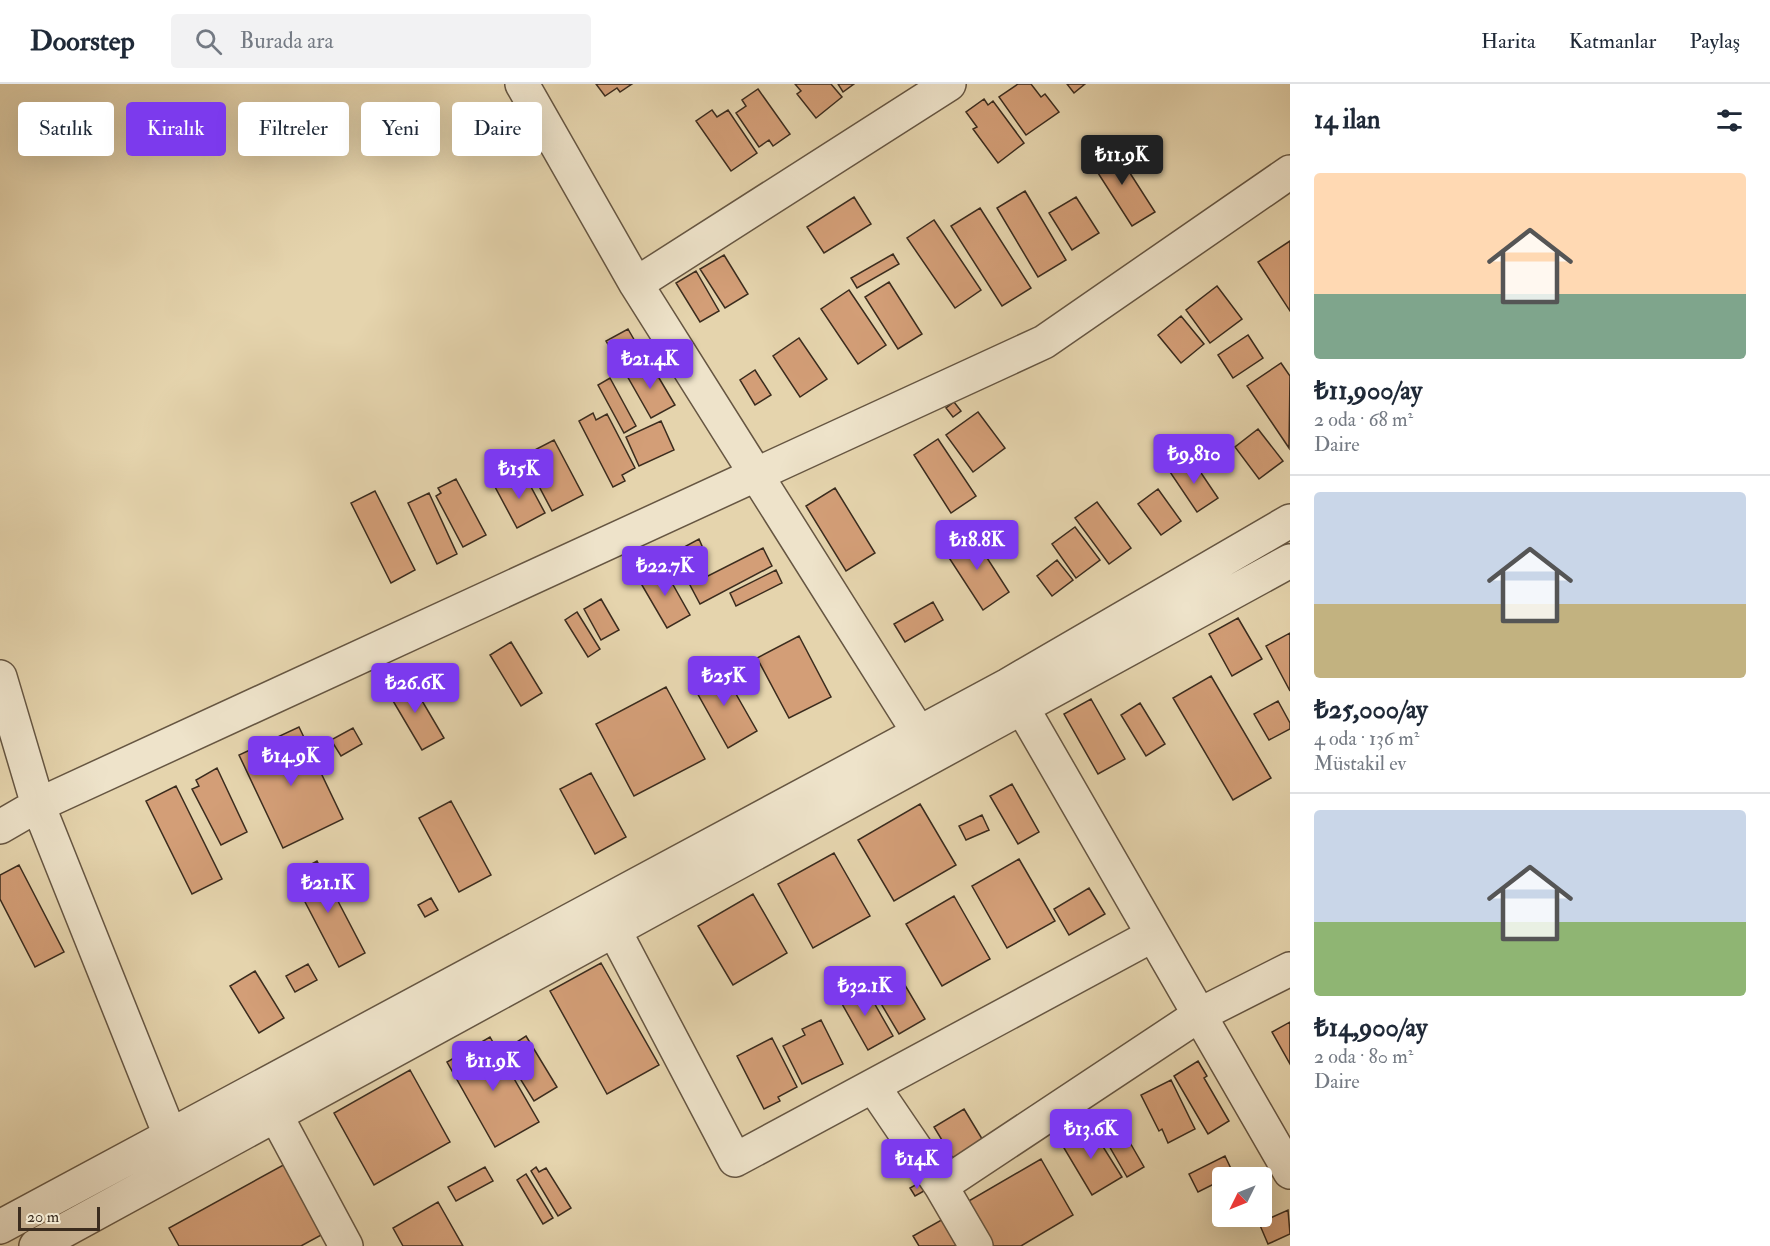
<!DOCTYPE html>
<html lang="tr">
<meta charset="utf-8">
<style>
:root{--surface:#fff;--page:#f2f2f3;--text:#1f2937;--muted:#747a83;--line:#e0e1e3;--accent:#7c3aed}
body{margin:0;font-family:"IM FELL Double Pica",serif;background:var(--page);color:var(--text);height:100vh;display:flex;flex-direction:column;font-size:22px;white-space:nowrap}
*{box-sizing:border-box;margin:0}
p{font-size:20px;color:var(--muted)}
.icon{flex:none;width:33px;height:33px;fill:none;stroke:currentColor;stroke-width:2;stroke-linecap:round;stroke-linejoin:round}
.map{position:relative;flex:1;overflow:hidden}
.side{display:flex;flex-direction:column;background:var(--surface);width:480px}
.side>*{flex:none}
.top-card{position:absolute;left:18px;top:18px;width:570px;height:54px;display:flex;gap:12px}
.needle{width:39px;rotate:227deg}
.fabs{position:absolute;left:1212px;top:1083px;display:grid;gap:12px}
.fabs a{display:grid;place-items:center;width:60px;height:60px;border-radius:6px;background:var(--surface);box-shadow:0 6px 24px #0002;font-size:30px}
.scale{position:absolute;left:18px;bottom:15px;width:82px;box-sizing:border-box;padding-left:6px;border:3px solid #3b2c1e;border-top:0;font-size:16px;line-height:21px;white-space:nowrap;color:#3b2c1e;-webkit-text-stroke:4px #eee3ca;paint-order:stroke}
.price{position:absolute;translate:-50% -51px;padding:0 14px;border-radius:6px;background:var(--accent);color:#fff;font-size:20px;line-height:39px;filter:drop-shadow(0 2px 3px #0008)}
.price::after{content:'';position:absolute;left:50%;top:36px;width:18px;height:14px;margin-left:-9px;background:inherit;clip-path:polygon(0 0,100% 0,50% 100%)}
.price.active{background:#222;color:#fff}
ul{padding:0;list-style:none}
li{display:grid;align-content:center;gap:12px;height:318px;padding:0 24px}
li+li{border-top:2px solid var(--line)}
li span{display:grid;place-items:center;height:186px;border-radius:6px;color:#555}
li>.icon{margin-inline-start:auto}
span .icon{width:108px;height:108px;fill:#fffc;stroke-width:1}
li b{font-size:26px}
h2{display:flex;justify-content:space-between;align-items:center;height:72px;padding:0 24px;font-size:26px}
.pill{padding:0 21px;border-radius:6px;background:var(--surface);box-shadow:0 6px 24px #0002;font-size:21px;line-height:54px}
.pill.active{background:var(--accent);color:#fff}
header{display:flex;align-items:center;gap:36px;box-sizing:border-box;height:84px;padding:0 30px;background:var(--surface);border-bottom:2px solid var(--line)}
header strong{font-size:28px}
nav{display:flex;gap:33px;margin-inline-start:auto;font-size:21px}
.search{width:420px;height:54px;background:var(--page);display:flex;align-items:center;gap:15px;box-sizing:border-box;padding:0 21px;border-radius:6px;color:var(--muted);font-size:22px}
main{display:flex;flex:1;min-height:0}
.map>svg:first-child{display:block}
.building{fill:#d39e77;stroke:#3b2c1e;stroke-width:1.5}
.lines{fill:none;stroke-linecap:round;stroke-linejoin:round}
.minor-casing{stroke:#665642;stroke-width:36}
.minor{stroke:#eee3ca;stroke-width:33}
</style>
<header>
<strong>Doorstep</strong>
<div class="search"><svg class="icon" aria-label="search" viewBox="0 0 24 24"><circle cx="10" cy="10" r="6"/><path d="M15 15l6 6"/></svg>Burada ara</div>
<nav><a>Harita</a><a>Katmanlar</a><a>Paylaş</a></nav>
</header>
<main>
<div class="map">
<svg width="1290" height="1162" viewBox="0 0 1290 1162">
<rect width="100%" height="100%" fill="#e5d4ad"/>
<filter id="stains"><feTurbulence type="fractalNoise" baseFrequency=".00333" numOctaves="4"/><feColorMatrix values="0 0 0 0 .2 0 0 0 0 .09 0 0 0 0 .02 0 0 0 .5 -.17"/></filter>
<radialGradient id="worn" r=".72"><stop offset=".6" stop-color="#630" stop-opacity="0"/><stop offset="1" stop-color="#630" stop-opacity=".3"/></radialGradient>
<!-- building -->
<path class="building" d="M596 0H632L620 8 617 4 605 12Z
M795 0H831L842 13 816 34 797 10 801 7Z
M838 0H854L843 8Z
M1018 0H1031L1041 13 1045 10 1059 28 1026 51 999 13Z
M1067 0H1085L1074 9Z
M758 5 790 50 773 62 769 56 759 63 736 29 746 22 742 16Z
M984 15 988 21 993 17 1024 59 998 79 973 45 977 43 966 28Z
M712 26 717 33 728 26 757 69 731 87 696 37Z
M1112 61 1155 128 1132 142 1089 75Z
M1025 107 1066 176 1038 193 997 124Z
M854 113 871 140 824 169 807 143Z
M1076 113 1099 149 1072 166 1049 129Z
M980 124 1031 204 1002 222 951 142Z
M934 136 981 206 955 224 907 154Z
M1290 157V227L1258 178Z
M893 170 899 180 857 204 851 194Z
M724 171 748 210 725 224 700 185Z
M696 187 719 227 700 238 676 199Z
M889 198 922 250 898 265 865 213Z
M1217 202 1242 235 1210 259 1186 226Z
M849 206 886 261 858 280 821 225Z
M1181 232 1204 260 1181 279 1158 251Z
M628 245 640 266 619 279 606 257Z
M1248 251 1263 274 1233 294 1218 271Z
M799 254 827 295 800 313 773 272Z
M649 277 675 321 651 334 626 290Z
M1281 279 1290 292 1289 364 1247 302Z
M755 286 771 311 755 321 740 296Z
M610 294 636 342 624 349 598 301Z
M954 318 961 327 953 333 946 324Z
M978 328 1005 364 973 388 946 351Z
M593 329 596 336 607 330 635 384 622 391 625 397 613 403 579 337Z
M661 337 674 366 639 382 626 353Z
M1258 345 1283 377 1259 395 1235 363Z
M938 355 976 412 951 429 914 371Z
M554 356 583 411 552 427 523 372Z
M1191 374 1218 414 1197 428 1170 388Z
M514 390 516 394 524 390 545 429 517 444 494 401Z
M456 395 486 451 463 463 436 412 441 409 438 404Z
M835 404 875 469 846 487 806 422Z
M1158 405 1181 437 1161 451 1138 420Z
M375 407 415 486 391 499 351 419Z
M429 409 457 470 437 480 408 419Z
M1097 418 1131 464 1109 480 1075 434Z
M1075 443 1100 476 1076 494 1052 460Z
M971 449 1009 508 983 526 944 466Z
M699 455 702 462 693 467 706 493 763 464 772 482 700 520 673 469Z
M1057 476 1073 496 1052 512 1037 492Z
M663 483 690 531 667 544 639 496Z
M776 486 782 499 736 522 730 509Z
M601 515 619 546 601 556 584 525Z
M933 518 943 536 905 558 894 540Z
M577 528 600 565 588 573 565 536Z
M1238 534 1262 575 1232 592 1209 550Z
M1290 549V607L1266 562Z
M799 552 831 613 789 634 757 574Z
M511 558 542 609 521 622 490 571Z
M720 582 757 647 728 664 691 598Z
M1211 592 1271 694 1233 716 1173 614Z
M408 593 444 654 422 666 386 605Z
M666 603 705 675 634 712 596 640Z
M1091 615 1125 675 1098 690 1064 630Z
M1278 617 1290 639V645L1269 656 1254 630Z
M1140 619 1165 660 1146 672 1121 631Z
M299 643 343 735 283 764 239 671Z
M353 644 362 660 341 672 331 656Z
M217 684 247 748 221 761 192 705 199 702 196 696Z
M591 689 626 753 595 770 560 705Z
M1012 700 1039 748 1018 760 990 712Z
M176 702 222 795 192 810 146 717Z
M451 717 491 791 459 808 419 734Z
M920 720 956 781 894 817 858 756Z
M982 731 989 746 966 756 959 742Z
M834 769 870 832 813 864 778 800Z
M1019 775 1055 837 1007 864 972 802Z
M317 777 365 869 339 883 291 791Z
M19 781 64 868 35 883 0 815V791Z
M1089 804 1105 830 1069 851 1054 825Z
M753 810 787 869 733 901 698 842Z
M954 812 990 875 942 902 906 840Z
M431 814 438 826 425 833 418 821Z
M601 879 659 981 607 1010 550 907Z
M308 880 317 896 295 908 286 892Z
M896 886 925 935 899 950 870 901Z
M255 887 284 934 259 949 230 902Z
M854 902 856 907 865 903 893 952 868 966 837 911Z
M821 936 843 980 802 1000 783 962 805 951 802 945Z
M1290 938V980L1272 948Z
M526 952 557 1003 534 1017 503 967Z
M490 953 539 1038 495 1063 447 978Z
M772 954 797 1003 778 1013 780 1017 764 1025 737 972Z
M1198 977 1207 992 1204 994 1229 1037 1208 1050 1174 992Z
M410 986 450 1058 374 1101 334 1029Z
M1171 996 1195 1045 1168 1059 1162 1045 1159 1047 1141 1011Z
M964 1025 984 1058 954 1076 934 1043Z
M1090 1042 1122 1093 1092 1111 1061 1059Z
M1125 1050 1144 1083 1127 1093 1108 1060Z
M1225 1072 1234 1091 1222 1094V1096L1198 1108 1189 1090Z
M1041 1075 1073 1131 1021 1162H993L967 1118Z
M287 1079 325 1149 301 1162H179L169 1144Z
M485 1083 493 1097 456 1117 448 1103Z
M536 1083 539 1088 546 1084 571 1124 558 1132 531 1087Z
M526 1090 553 1134 543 1140 517 1096Z
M919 1099 924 1107 915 1112 910 1104Z
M438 1118 463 1162H403L393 1144Z
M1288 1126 1290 1150 1268 1160 1259 1139Z
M945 1134 960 1162H919L913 1152Z"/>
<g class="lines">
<defs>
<path id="minor" d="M522 0 636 200 919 649
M636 200 949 0
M0 593 38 721 170 1051
M1012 606 1290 1088
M0 743 38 721 1044 258 1290 88
M605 829 735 1076 1153 851
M873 1002 941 1102 976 1162
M266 1013 346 1162
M941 1102 1199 931 1290 885
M0 1143 1008 601 1290 437
M36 1162 1290 477"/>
</defs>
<!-- minor casing -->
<use href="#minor" class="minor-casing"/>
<!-- minor -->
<use href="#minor" class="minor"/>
</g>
<rect width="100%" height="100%" filter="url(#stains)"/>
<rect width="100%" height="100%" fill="url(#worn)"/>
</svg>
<div class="fabs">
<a><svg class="needle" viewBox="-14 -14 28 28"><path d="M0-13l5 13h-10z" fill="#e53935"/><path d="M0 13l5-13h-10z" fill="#747a83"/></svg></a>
</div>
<div class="scale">20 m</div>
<b class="price active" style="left:1122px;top:102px">₺11.9K</b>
<b class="price" style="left:650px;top:306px">₺21.4K</b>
<b class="price" style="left:1194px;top:401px">₺9,810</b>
<b class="price" style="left:519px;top:416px">₺15K</b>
<b class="price" style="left:977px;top:487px">₺18.8K</b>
<b class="price" style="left:665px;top:513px">₺22.7K</b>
<b class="price" style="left:724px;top:623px">₺25K</b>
<b class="price" style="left:415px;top:630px">₺26.6K</b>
<b class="price" style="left:291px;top:703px">₺14.9K</b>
<b class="price" style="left:328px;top:830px">₺21.1K</b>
<b class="price" style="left:865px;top:933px">₺32.1K</b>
<b class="price" style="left:493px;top:1008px">₺11.9K</b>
<b class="price" style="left:1091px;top:1076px">₺13.6K</b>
<b class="price" style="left:917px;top:1106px">₺14K</b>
<div class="top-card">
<a class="pill">Satılık</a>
<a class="pill active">Kiralık</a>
<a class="pill">Filtreler</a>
<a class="pill">Yeni</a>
<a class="pill">Daire</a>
</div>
</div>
<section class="side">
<h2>14 ilan<svg class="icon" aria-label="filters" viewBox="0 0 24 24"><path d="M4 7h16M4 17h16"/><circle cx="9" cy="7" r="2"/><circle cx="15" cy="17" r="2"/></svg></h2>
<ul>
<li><span style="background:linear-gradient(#ffd9b3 65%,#7fa58c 0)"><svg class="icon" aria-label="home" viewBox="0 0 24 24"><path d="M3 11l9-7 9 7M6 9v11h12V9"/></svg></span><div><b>₺11,900/ay</b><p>2 oda · 68 m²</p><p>Daire</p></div></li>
<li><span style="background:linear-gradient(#c9d6e8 60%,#c2b280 0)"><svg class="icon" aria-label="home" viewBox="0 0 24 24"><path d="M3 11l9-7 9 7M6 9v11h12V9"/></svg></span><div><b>₺25,000/ay</b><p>4 oda · 136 m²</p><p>Müstakil ev</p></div></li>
<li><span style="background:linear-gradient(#c9d6e8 60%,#8fb573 0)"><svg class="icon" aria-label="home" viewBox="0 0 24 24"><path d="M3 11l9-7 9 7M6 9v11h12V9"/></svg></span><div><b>₺14,900/ay</b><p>2 oda · 80 m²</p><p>Daire</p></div></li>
</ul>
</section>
</main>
